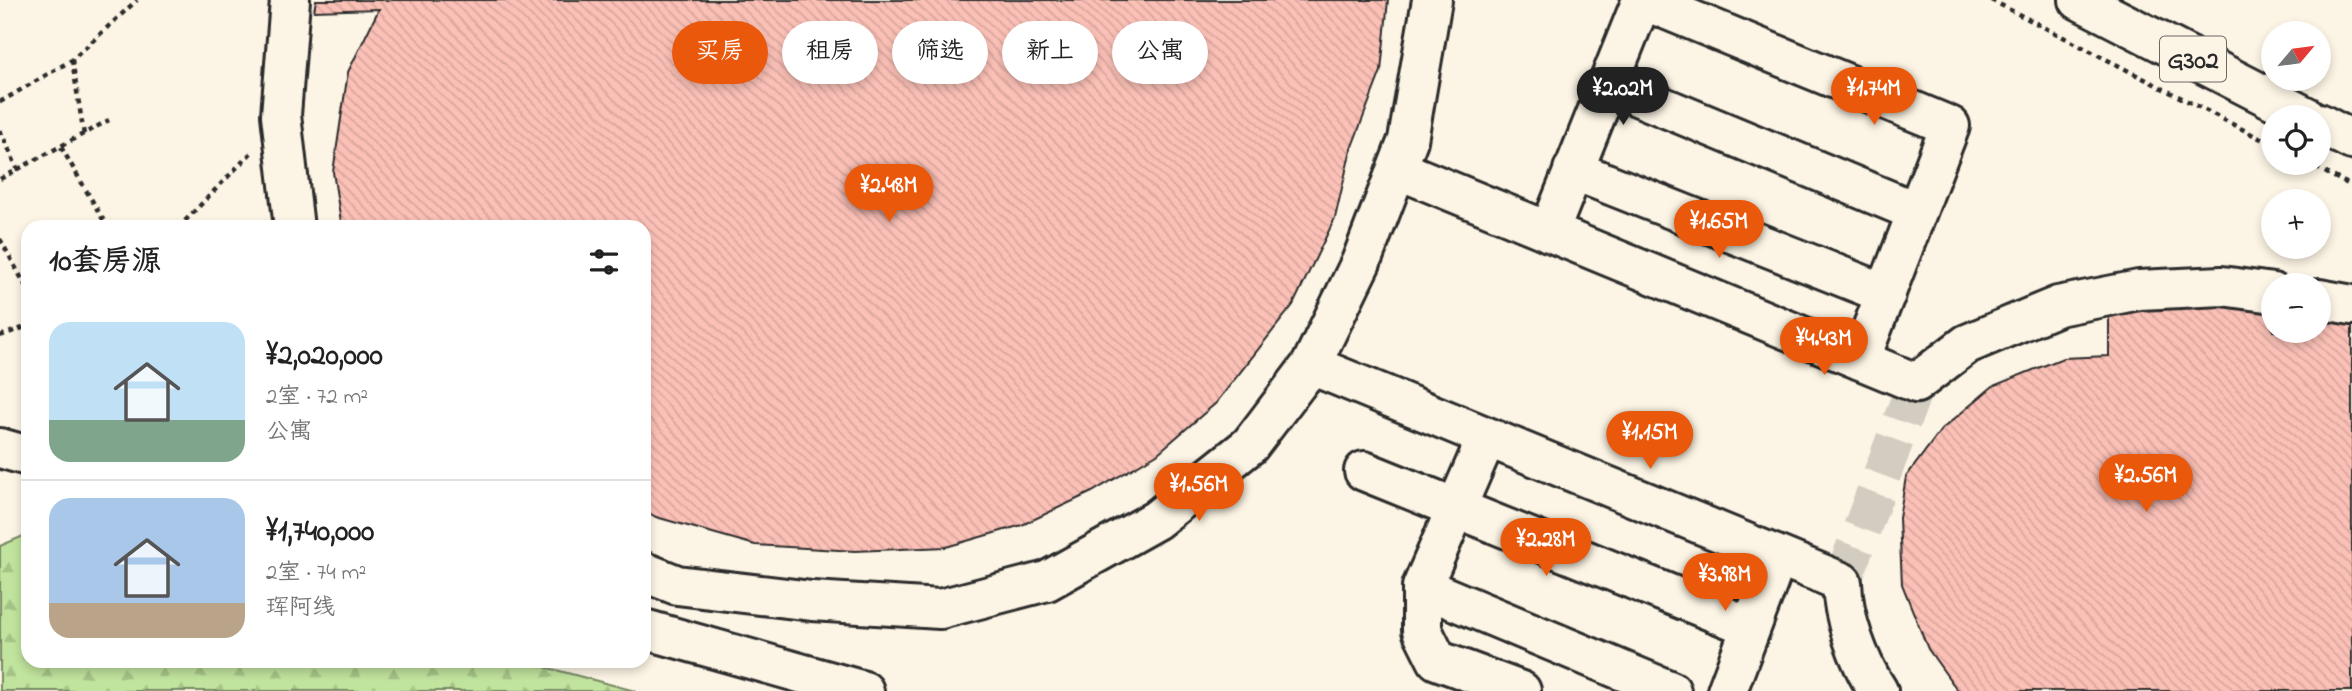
<!DOCTYPE html>
<html lang="zh">
<meta charset="utf-8">
<style>
:root{--surface:#fff;--page:#f6f6f6;--text:#222;--muted:#767676;--line:#e0e0e0;--accent:#ea580c}
body{margin:0;font-family:"Indie Flower","LXGW WenKai TC",sans-serif;background:var(--page);color:var(--text);height:100vh;display:flex;flex-direction:column;font-size:26px;white-space:nowrap}
*{box-sizing:border-box;margin:0}
p{font-size:23px;color:var(--muted)}
.icon{flex:none;width:38px;height:38px;fill:none;stroke:currentColor;stroke-width:2;stroke-linecap:round;stroke-linejoin:round}
.map{position:relative;flex:1;overflow:hidden}
.drawer{position:absolute;left:21px;top:220px;width:630px;height:448px;display:flex;flex-direction:column;background:var(--surface);border-radius:21px;box-shadow:0 4px 10px #0003}
.drawer>*{flex:none}
.hud{position:absolute;left:672px;top:21px;width:665px;height:63px;display:flex;gap:14px}
.needle{width:46px;rotate:61deg}
.buttons{position:absolute;left:2261px;top:21px;display:grid;gap:14px}
.buttons a{display:grid;place-items:center;width:70px;height:70px;border-radius:50%;background:var(--surface);box-shadow:0 4px 10px #0003;font-size:35px}
.price{position:absolute;translate:-50% -60px;padding:0 16px;border-radius:24px;background:var(--accent);color:#fff;font-size:23px;line-height:46px;filter:drop-shadow(0 2px 4px #0008)}
.price::after{content:'';position:absolute;left:50%;top:42px;width:21px;height:16px;margin-left:-10px;background:inherit;clip-path:polygon(0 0,100% 0,50% 100%)}
.price.on{background:#222;color:#fff}
ul{padding:0;list-style:none}
li{display:flex;align-items:center;gap:21px;height:175px;padding:0 28px}
li+li{border-top:2px solid var(--line)}
li span{display:grid;place-items:center;flex:none;width:196px;height:140px;border-radius:21px;color:#555}
li>.icon{margin-inline-start:auto}
span .icon{width:84px;height:84px;fill:#fffc;stroke-width:1}
li b{font-size:30px}
h2{display:flex;justify-content:space-between;align-items:center;height:84px;padding:0 28px;font-size:30px}
.tag{padding:0 24px;border-radius:32px;background:var(--surface);box-shadow:0 4px 10px #0003;font-size:24px;line-height:63px}
.tag.on{background:var(--accent);color:#fff}
.map>svg:first-child{display:block}
.forest{fill:url(#forest-firs);stroke:#768764;stroke-width:2}
.building{fill:url(#building-back-hatch);stroke:#2b2b2b;stroke-width:2}
.lines{fill:none;stroke-linecap:round;stroke-linejoin:round}
.minor-tunnel{stroke:#d2cdc0;stroke-width:38;stroke-dasharray:38 19;stroke-linecap:butt}
.minor-casing{stroke:#2b2b2b;stroke-width:44}
.highway-casing{stroke:#2b2b2b;stroke-width:44}
.path{stroke:#2b2b2b;stroke-width:4.5;stroke-dasharray:5 5;stroke-linecap:butt}
.minor{stroke:#fcf5e5;stroke-width:38}
.highway{stroke:#fcf5e5;stroke-width:38}
.labels{text-anchor:middle;stroke-width:5;stroke-linejoin:round;paint-order:stroke}
.shield{fill:#fcf5e5;stroke:#6a6863;stroke-width:2}
.shield-label{font-size:26px;font-weight:bold;fill:#2b2b2b}
</style>
<div class="map">
<svg width="2352" height="691" viewBox="0 0 2352 691">
<defs>
<pattern id="forest-firs" width="22" height="20" patternUnits="userSpaceOnUse" patternTransform="scale(1.75)"><rect width="22" height="20" fill="#c0e39d"/><path d="M5 1l3.5 6h-7zM16 11l3.5 6h-7z" fill="#a5c387"/></pattern>
<pattern id="building-back-hatch" width="6" height="6" patternUnits="userSpaceOnUse" patternTransform="scale(1.75)"><rect width="6" height="6" fill="#fbc0b6"/><path d="M-1 5l2 2M0 0l6 6M5-1l2 2" fill="none" stroke="#d7a59d"/></pattern>
</defs>
<rect width="100%" height="100%" fill="#fcf5e5"/>
<filter id="ink" filterUnits="userSpaceOnUse"><feTurbulence type="fractalNoise" baseFrequency=".0143" numOctaves="2"/><feDisplacementMap in="SourceGraphic" scale="14" xChannelSelector="R" yChannelSelector="G"/><feConvolveMatrix kernelMatrix="1 2 1 2 8 2 1 2 1" color-interpolation-filters="sRGB"/></filter>
<g filter="url(#ink)">
<!-- forest -->
<path class="forest" d="M28 534V662H526L635 691H0V546Z"/>
<!-- building -->
<path class="building" d="M316 0H1388L1381 71 1351 149 1335 218 1293 305 1216 403 1157 454 1092 492 1022 525 946 547 855 551 755 545 656 517 644 510V228H342L333 172 348 72 379 9 314 11Z
M2164 302 2273 305V331H2319V313L2352 319V691H1958L1928 649 1902 584 1899 518 1906 477 1941 430 1993 386 2063 358 2109 356V311Z"/>
<g class="lines">
<!-- minor-tunnel -->
<path class="minor-tunnel" d="M1842 582 1916 383"/>
<defs>
<path id="minor" d="M290 0 281 115 294 228
M1643 0 1950 126 1860 360
M1608 84 1917 212
M1397 169 1916 383 1967 344 2058 306 2139 290 2222 286 2273 293
M1573 170 1886 294
M1549 232 1642 0
M2319 299 2352 305
M1311 365 1842 582C1843 619 1858 660 1878 691
M1487 437 1422 587 1671 691
M0 448 28 456
M1364 471 1751 627
M644 572 677 585 812 601 940 609 1047 581 1156 520 1250 445 1311 365 1361 262 1408 140 1432 0
M1422 587V630L1437 660 1521 691
M644 629 864 691
M1727 691 1778 556"/>
<path id="highway" d="M2079 0 2307 117
M2319 123 2352 140"/>
</defs>
<!-- minor casing -->
<use href="#minor" class="minor-casing"/>
<!-- highway casing -->
<use href="#highway" class="highway-casing"/>
<!-- path -->
<path class="path" d="M1991 0 2273 145
M72 60 84 135
M0 102 72 60 137 0
M0 130 18 170
M61 147 108 228
M2307 163 2352 186
M0 179 109 120
M178 228 251 153
M0 239 28 290
M0 336 28 326"/>
<!-- minor -->
<use href="#minor" class="minor"/>
<!-- highway -->
<use href="#highway" class="highway"/>
</g>
</g>
<g class="labels">
<!-- shield labels -->
<rect class="shield" x="2160" y="36.5" width="66" height="45" rx="5"/>
<g class="shield-label">
<text x="2193" y="68">G302</text>
</g>
</g>
</svg>
<div class="buttons">
<a><svg class="needle" viewBox="-14 -14 28 28"><path d="M0-13l5 13h-10z" fill="#e53935"/><path d="M0 13l5-13h-10z" fill="#767676"/></svg></a>
<a><svg class="icon" aria-label="locate" viewBox="0 0 24 24"><circle cx="12" cy="12" r="6"/><path d="M12 2v4M12 18v4M2 12h4M18 12h4"/></svg></a>
<a>+</a>
<a>−</a>
</div>
<b class="price on" style="left:1623px;top:127px">¥2.02M</b>
<b class="price" style="left:1874px;top:127px">¥1.74M</b>
<b class="price" style="left:889px;top:224px">¥2.48M</b>
<b class="price" style="left:1719px;top:260px">¥1.65M</b>
<b class="price" style="left:1824px;top:377px">¥4.43M</b>
<b class="price" style="left:1650px;top:471px">¥1.15M</b>
<b class="price" style="left:2146px;top:514px">¥2.56M</b>
<b class="price" style="left:1199px;top:523px">¥1.56M</b>
<b class="price" style="left:1546px;top:578px">¥2.28M</b>
<b class="price" style="left:1725px;top:613px">¥3.98M</b>
<div class="hud">
<a class="tag on">买房</a>
<a class="tag">租房</a>
<a class="tag">筛选</a>
<a class="tag">新上</a>
<a class="tag">公寓</a>
</div>
<section class="drawer">
<h2>10套房源<svg class="icon" aria-label="filters" viewBox="0 0 24 24"><path d="M4 7h16M4 17h16"/><circle cx="9" cy="7" r="2"/><circle cx="15" cy="17" r="2"/></svg></h2>
<ul>
<li><span style="background:linear-gradient(#bfe0f5 70%,#7fa58c 0)"><svg class="icon" aria-label="home" viewBox="0 0 24 24"><path d="M3 11l9-7 9 7M6 9v11h12V9"/></svg></span><div><b>¥2,020,000</b><p>2室 · 72 m²</p><p>公寓</p></div></li>
<li><span style="background:linear-gradient(#a9c7e8 75%,#b9a48a 0)"><svg class="icon" aria-label="home" viewBox="0 0 24 24"><path d="M3 11l9-7 9 7M6 9v11h12V9"/></svg></span><div><b>¥1,740,000</b><p>2室 · 74 m²</p><p>珲阿线</p></div></li>
</ul>
</section>
</div>
